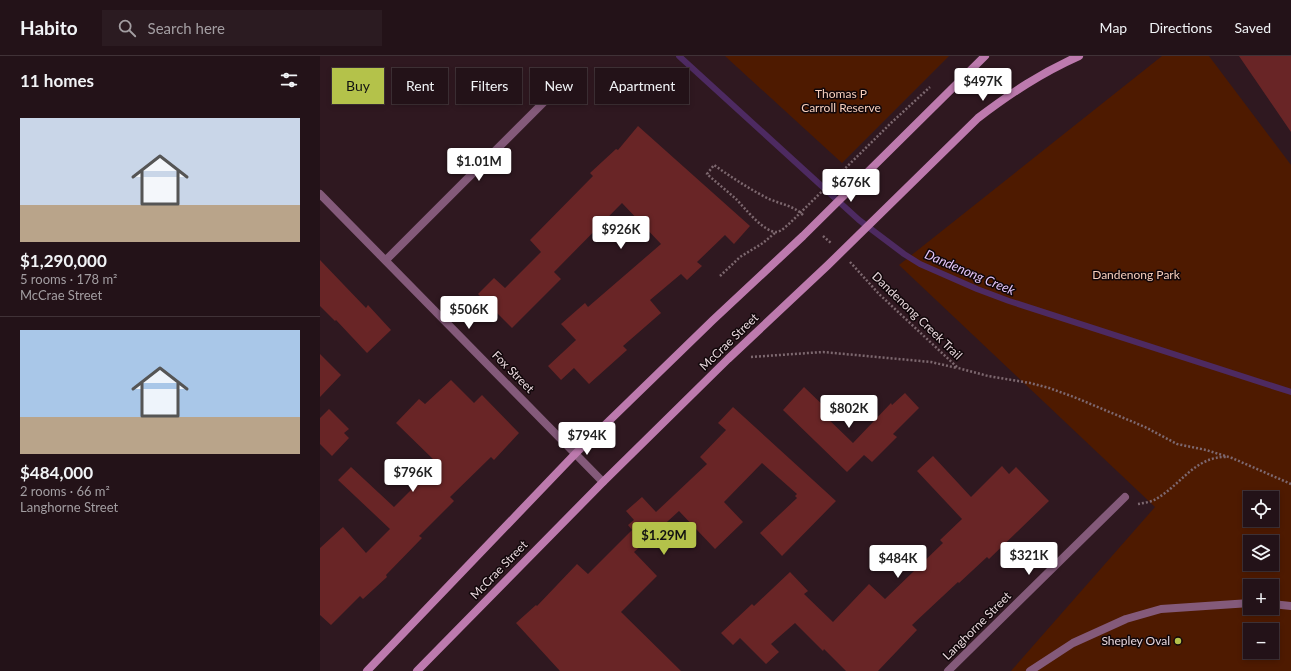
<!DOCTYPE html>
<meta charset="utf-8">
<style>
:root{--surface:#231218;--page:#2b1b21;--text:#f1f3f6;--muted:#a39ea2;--line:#403237;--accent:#b4c24a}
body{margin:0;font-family:Lato,sans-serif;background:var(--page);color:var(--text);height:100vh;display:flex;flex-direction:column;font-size:15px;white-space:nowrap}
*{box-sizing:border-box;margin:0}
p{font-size:13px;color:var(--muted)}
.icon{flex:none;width:22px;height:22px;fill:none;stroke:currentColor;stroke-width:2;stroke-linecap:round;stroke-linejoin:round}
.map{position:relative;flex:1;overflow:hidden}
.sheet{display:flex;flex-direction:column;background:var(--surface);width:320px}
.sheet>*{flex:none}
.top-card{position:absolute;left:12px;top:12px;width:380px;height:36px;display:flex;gap:8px}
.controls{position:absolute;left:923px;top:435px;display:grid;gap:8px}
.controls a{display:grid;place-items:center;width:36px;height:36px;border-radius:0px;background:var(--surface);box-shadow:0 2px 6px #0003,0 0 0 1px var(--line);font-size:20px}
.price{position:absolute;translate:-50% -34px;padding:0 9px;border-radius:4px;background:#fff;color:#222;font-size:13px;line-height:26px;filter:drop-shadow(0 1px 2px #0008)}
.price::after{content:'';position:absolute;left:50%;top:24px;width:12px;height:9px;margin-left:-6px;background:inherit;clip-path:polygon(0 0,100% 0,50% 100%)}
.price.selected{background:var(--accent);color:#111}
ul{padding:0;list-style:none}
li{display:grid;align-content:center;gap:8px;height:212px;padding:0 20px}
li+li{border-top:1px solid var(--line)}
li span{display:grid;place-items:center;height:124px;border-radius:0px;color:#555}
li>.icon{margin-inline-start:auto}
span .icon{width:72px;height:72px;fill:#fffc;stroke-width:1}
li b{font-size:17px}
h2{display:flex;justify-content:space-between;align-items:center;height:48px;padding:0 20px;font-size:17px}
.tag{padding:0 14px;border-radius:0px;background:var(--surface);box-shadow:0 2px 6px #0003,0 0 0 1px var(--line);font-size:14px;line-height:36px}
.tag.selected{background:var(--accent);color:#111}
header{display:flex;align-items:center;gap:24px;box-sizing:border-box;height:56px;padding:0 20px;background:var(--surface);border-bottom:1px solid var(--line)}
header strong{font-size:19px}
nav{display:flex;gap:22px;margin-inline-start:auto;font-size:14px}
.search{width:280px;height:36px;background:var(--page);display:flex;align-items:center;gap:10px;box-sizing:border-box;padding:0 14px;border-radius:0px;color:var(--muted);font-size:15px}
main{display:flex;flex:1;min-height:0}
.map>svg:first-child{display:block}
.green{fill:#4e1a00;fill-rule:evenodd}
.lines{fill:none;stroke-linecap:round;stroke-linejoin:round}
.stream{stroke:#4d2a61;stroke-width:6}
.building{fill:#692526}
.path{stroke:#7d686f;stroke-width:2.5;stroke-dasharray:2 2;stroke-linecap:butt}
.lane{stroke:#845a7a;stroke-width:8}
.street{stroke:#845a7a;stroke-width:8}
.secondary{stroke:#bd7aae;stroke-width:8}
.poi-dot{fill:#b4c24a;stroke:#11070a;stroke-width:1.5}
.labels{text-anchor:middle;stroke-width:3;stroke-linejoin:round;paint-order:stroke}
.park-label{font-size:12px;fill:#f7cfbd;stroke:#11070a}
.street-label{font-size:12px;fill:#e8d7dc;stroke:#11070a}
.poi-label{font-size:12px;fill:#e8d7dc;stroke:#11070a;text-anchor:end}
.water-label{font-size:13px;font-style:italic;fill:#e4c5f9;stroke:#11070a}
</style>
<header>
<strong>Habito</strong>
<div class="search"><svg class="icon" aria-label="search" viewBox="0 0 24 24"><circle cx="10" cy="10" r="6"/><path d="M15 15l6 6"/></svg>Search here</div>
<nav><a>Map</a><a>Directions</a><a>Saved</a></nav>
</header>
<main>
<section class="sheet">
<h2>11 homes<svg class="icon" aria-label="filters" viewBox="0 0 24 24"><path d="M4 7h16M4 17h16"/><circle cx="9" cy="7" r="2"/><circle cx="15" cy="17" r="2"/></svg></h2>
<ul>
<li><span style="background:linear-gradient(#c9d6e8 70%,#b9a48a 0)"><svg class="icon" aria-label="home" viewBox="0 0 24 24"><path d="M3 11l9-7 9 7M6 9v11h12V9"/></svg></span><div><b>$1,290,000</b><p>5 rooms · 178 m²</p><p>McCrae Street</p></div></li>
<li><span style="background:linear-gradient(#a9c7e8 70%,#b9a48a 0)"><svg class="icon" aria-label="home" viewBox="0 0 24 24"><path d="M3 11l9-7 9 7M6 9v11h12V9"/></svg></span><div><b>$484,000</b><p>2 rooms · 66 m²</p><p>Langhorne Street</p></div></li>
</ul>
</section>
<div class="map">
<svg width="971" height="615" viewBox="0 0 971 615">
<rect width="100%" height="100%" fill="#2f1820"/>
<!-- green -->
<path class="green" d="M405 0H629L522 107Z
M842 0H889L971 109V615H691L835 451 579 209ZM930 442H952V464H930ZM930 486H952V508H930ZM930 530H952V552H930ZM930 574H952V596H930Z"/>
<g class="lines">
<!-- stream -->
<path class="stream" d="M359 0 539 164 584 198 600 208 657 233 689 245 971 336"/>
</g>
<!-- building -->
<path class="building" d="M919 0H971V76Z
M318 70 430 170 414 188 405 179 377 206 382 210 367 224 361 218 330 244 341 257 303 290 307 294 269 328 254 312 241 324 228 310 256 284 241 268 265 247 268 251 341 188 302 147 234 216 241 223 192 272 158 238 174 222 185 232 221 196 210 184 273 120 270 117 296 93 298 94Z
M0 204 46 252 48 249 71 274 47 297 16 264 15 265 0 250Z
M0 298 21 319 0 341Z
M131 324 154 347 162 339 199 377 174 404 171 401 130 441 134 445 99 480 102 482 66 519 67 521 43 543 40 540 11 569 0 559V492L23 471 46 497 70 473 18 424 31 411 74 451 116 409 114 407 115 405 76 367 99 343 105 348Z
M484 331 507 353 503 358 533 387 571 347 572 349 585 337 599 352 573 378 577 381 552 406 544 399 527 416 463 354Z
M413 351 516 445 462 500 440 477 477 442 475 440 477 438 442 407 404 446 423 466 395 493 359 455 314 496 337 520 301 556 361 615H240L196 567 216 549 217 550 257 508 268 518 312 474 308 469 314 464 306 455 322 441 336 456 387 408 380 401 406 374 398 367Z
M9 353 29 373 24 377 29 382 12 400 0 388V362Z
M613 400 651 441 682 410 689 418 696 411 729 445 669 503 667 501 639 527 638 526 592 569 597 574 558 615H526L504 593 503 595 475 567 451 588 459 596 446 608 420 582 413 589 401 577 432 548 434 550 470 516 488 535 484 538 513 566 549 528 565 543 623 487 620 484 642 463 597 415Z"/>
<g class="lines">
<!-- path -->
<path class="path" d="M483 159C473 149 459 148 447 142 428 132 411 121 394 109L387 118C397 127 407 135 416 143 424 151 444 177 457 176 462 175 466 170 470 167L571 67 610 31
M503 180 511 187
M530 206 559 238 638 312 668 320 710 327 729 332 754 341 825 371 857 388 886 394 912 402 971 428
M400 220 420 201 443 187 456 176
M431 301 503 296 611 306 637 312
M818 448C824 447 831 446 836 443 861 429 875 400 907 401"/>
<!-- lane -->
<path class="lane" d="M952 548 971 550
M710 615 753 587 806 563 841 553 930 547"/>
<!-- street -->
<path class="street" d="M0 138 283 426
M66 204 237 33
M628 615 805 441"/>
<!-- secondary -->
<path class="secondary" d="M47 615 256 397 393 264 483 180 665 0
M97 615 283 426 408 303 508 209 658 62C691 37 721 17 759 0"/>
</g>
<!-- markers -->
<circle class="poi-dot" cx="858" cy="585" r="4"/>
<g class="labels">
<!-- park labels -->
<g class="park-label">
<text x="521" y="42">Thomas P<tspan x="521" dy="14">Carroll Reserve</tspan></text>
<text x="816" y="223">Dandenong Park</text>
</g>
<!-- street labels -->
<g class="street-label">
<text transform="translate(597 260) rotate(44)" y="4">Dandenong Creek Trail</text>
<text transform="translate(409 286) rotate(-44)" y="4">McCrae Street</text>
<text transform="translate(193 316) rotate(45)" y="4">Fox Street</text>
<text transform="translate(179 514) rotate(-46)" y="4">McCrae Street</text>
<text transform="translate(657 570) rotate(-45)" y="4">Langhorne Street</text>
</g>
<!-- poi labels -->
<g class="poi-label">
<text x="850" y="589">Shepley Oval</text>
</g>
<!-- water labels -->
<g class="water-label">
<text transform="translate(650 216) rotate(23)" y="5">Dandenong Creek</text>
</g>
</g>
</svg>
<div class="controls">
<a><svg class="icon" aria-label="locate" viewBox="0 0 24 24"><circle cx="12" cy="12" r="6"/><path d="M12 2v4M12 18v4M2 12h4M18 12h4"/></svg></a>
<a><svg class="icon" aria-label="layers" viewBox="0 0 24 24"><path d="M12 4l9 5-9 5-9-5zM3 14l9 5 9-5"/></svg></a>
<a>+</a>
<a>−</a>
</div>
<b class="price" style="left:663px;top:46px">$497K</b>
<b class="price" style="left:159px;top:126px">$1.01M</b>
<b class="price" style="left:531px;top:147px">$676K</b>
<b class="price" style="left:301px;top:194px">$926K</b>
<b class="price" style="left:149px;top:274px">$506K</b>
<b class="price" style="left:529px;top:373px">$802K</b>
<b class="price" style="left:267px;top:400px">$794K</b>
<b class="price" style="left:93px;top:437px">$796K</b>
<b class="price selected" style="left:344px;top:500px">$1.29M</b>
<b class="price" style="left:709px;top:520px">$321K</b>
<b class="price" style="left:578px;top:523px">$484K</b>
<div class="top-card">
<a class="tag selected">Buy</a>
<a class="tag">Rent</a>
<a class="tag">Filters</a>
<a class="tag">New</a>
<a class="tag">Apartment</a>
</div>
</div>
</main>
